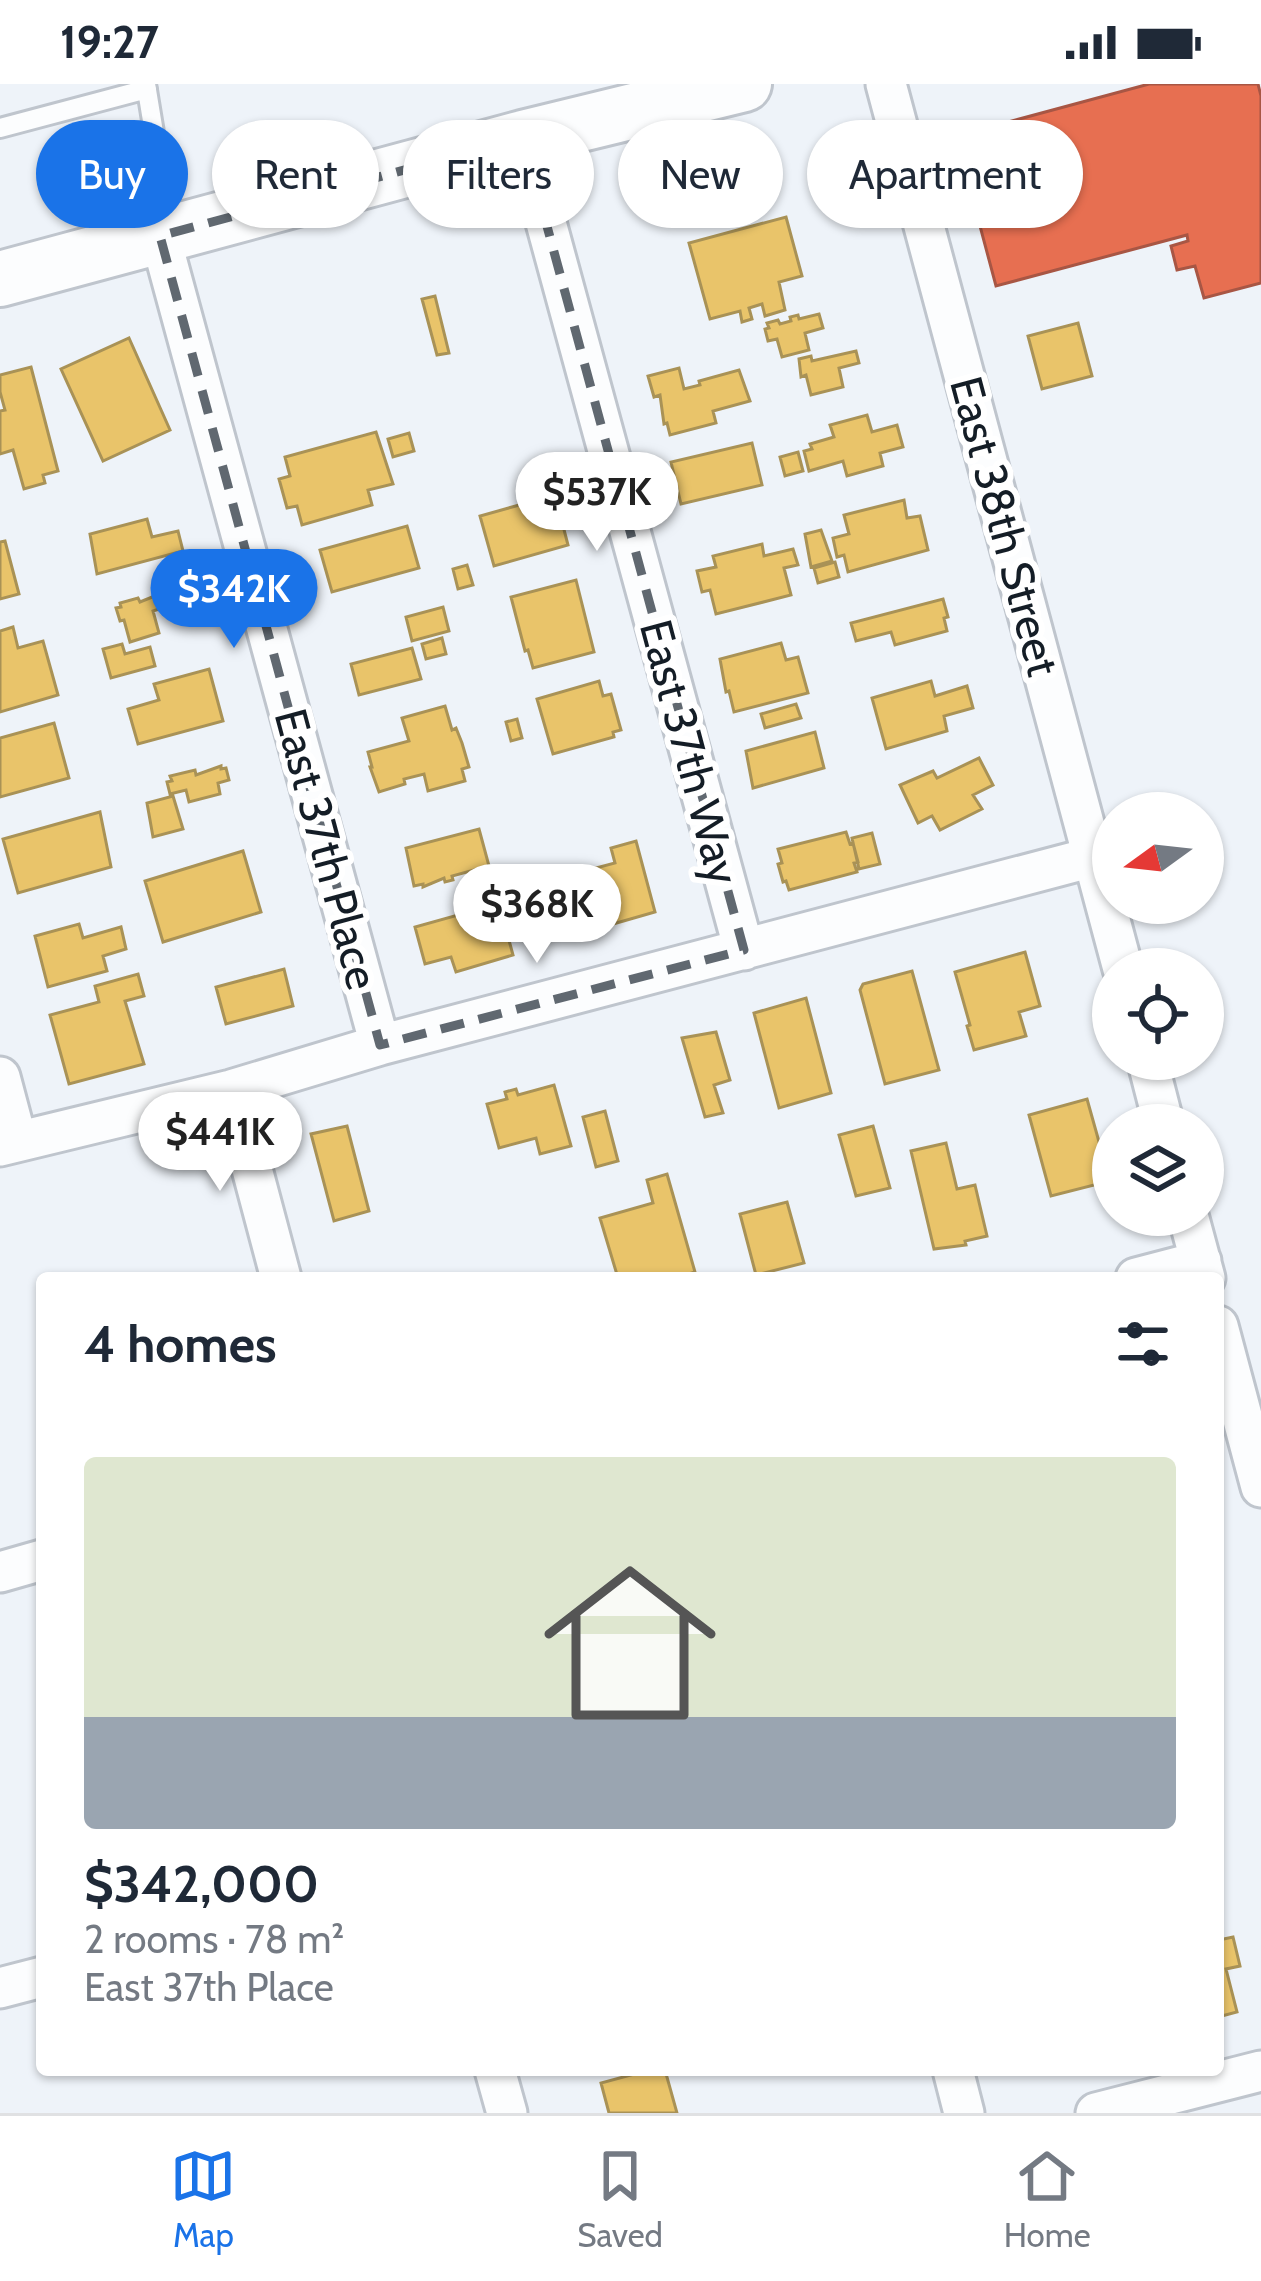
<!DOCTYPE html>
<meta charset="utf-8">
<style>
:root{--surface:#fff;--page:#f2f2f3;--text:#1f2937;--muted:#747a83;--line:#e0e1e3;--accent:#1a73e8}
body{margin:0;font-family:Cabin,sans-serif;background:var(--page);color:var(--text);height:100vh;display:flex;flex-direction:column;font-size:45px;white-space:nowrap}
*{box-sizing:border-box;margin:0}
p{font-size:39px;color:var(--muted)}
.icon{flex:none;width:66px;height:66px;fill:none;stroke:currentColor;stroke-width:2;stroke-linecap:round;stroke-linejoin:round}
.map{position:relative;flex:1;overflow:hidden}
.details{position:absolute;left:36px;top:1188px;width:1188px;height:804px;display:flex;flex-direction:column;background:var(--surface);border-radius:12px;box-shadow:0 3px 9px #0004}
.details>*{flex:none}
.top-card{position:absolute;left:36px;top:36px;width:1191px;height:108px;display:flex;gap:24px}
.needle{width:78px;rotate:255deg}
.tools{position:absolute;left:1092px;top:708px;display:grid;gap:24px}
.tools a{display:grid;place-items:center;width:132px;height:132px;border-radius:50%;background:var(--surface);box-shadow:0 3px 9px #0004;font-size:60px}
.price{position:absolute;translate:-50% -102px;padding:0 27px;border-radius:42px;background:#fff;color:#222;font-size:39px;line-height:78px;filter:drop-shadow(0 3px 6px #0008)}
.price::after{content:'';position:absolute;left:50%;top:72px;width:36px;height:27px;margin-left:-18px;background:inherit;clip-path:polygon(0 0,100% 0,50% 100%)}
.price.active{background:var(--accent);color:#fff}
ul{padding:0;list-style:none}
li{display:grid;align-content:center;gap:24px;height:636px;padding:0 48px}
li span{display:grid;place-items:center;height:372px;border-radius:12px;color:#555}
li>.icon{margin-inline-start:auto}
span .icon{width:216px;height:216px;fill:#fffc;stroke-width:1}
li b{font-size:51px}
h2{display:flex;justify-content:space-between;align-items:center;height:144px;padding:0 48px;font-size:51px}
.pill{padding:0 42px;border-radius:54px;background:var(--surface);box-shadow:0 3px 9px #0004;font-size:42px;line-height:108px}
.pill.active{background:var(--accent);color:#fff}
.status{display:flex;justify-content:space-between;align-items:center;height:84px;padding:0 60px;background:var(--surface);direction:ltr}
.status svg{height:33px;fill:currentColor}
.tabs{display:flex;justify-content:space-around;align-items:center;height:168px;border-top:3px solid var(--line);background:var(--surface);font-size:33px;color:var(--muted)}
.tabs a{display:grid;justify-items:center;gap:6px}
.tabs .active{color:var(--accent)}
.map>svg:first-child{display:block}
.homes{fill:#e9c46a;stroke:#a99256;stroke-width:3}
.shops{fill:#e76f51;stroke:#a85644;stroke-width:3}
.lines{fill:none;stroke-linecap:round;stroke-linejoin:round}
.lane-casing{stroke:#bfc5cd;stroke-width:24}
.street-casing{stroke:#bfc5cd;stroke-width:45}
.secondary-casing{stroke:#bfc5cd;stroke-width:60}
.lane{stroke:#fcfdfe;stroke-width:18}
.street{stroke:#fcfdfe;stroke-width:39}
.secondary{stroke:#fcfdfe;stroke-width:54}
.marked{fill:none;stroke:#606870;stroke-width:9;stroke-dasharray:24 15;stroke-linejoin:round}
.labels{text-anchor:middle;stroke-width:12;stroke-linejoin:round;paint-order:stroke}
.street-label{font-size:45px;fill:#141d26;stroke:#fff}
</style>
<div class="status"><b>19:27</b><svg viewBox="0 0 49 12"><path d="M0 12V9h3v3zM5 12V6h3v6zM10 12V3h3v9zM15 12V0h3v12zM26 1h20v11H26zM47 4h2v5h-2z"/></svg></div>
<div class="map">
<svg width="1261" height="2029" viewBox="0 0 1261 2029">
<rect width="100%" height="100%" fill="#eef3f9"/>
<!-- homes -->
<path class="homes" d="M786 133 802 192 779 198 785 226 765 232 762 220 749 224 752 235 742 238 740 227 710 235 689 159Z
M435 212 449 269 437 271 422 215Z
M819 230 823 244 805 249 809 266 782 273 777 255 768 257 765 245 769 244 767 239 778 236 780 240 791 237 790 233 798 231 799 235Z
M1078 239 1092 292 1042 305 1028 252Z
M129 254 170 346 103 377 61 285Z
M856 267 859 279 839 284 843 303 811 311 806 291 801 293 799 275 811 272 812 277Z
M31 283 58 387 43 391 45 399 24 405 13 366 0 370V327L5 326 0 308V291Z
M679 284 684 305 700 301 699 297 739 286 750 317 713 327 716 339 670 351 667 339 664 340 660 311 654 313 648 292Z
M867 331 872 348 897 341 903 363 880 369 883 382 847 392 843 377 809 387 804 367 812 365 810 360 834 353 830 341Z
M376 348 393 400 368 406 372 421 302 441 297 422 287 424 279 395 290 392 285 373Z
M409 349 414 367 393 373 388 355Z
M752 359 762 401 681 420 671 378Z
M798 368 803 387 785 392 780 373Z
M555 411 568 461 494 482 480 432Z
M904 416 907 434 920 432 928 466 848 488 844 471 837 473 833 454 849 450 844 431Z
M147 435 152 453 178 447 183 467 97 490 90 450Z
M407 442 419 484 332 508 320 466Z
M821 446 832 477 811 483 805 450Z
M5 457 19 510 0 515V458Z
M762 460 764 472 793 465 798 481 784 484 791 511 716 530 710 506 702 508 697 487 716 483 713 472Z
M835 478 839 493 818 499 814 484Z
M467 481 473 501 458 505 453 485Z
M576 496 594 568 533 584 528 566 525 567 511 513Z
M162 509 163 512H169L171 521 153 527 159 549 130 558 124 536 120 537 116 524 121 523 120 519 138 514 140 518Z
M943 515 948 533 944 534 947 547 895 561 891 548 856 557 851 539Z
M443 523 449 547 412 557 406 533Z
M13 543 18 564 43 557 58 611 0 628V547Z
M442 554 446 570 426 575 422 560Z
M781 559 786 576 798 573 808 609 734 628 729 607 726 608 720 575Z
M122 560 125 570 150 563 155 582 111 594 103 565Z
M412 564 421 595 359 611 351 580Z
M209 585 223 637 138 660 128 625 159 616 154 600Z
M599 597 603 612 611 610 621 646 613 648 614 653 553 670 537 615Z
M931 597 935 612 967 602 973 624 944 632 947 647 886 665 872 614Z
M796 620 801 634 765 644 761 630Z
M445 622 452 646 456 644 462 659 469 683 462 685 465 697 428 707 424 690 404 695 405 700 379 708 370 683H372L368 668 409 657 402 634Z
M517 635 522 654 511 657 506 638Z
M54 639 69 694 0 713V654Z
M815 648 824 684 753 704 746 667Z
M979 674 993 701 973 711 982 725 940 746 932 732 918 739 900 701 933 687 937 694Z
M221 682V685L226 684 229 696 218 699 220 710 189 718 186 706 170 710 167 698 172 697 170 692 195 686 196 691Z
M173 712 183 745 153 753 147 719Z
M100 728 111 783 18 809 3 755Z
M479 745 489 782 452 792 453 796 445 798 444 794 423 803V800L414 802 406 764Z
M846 748 850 760 853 759 858 778 854 779 857 788 789 806 786 797 783 798 778 780 782 779 778 765Z
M872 749 880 780 859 785 852 754Z
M636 757 655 828 592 846 582 802 595 799 592 785 615 779 611 764Z
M243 767 261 828 163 858 145 797Z
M526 787 531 804 520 807 512 802 509 792Z
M512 816 517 835 504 838 513 871 456 888 451 873 425 880 415 843Z
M79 840 83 854 121 843 126 865 103 872 107 887 48 903 35 852Z
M1025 868 1040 922 1019 928 1026 952 974 966 967 942 970 941 955 888Z
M284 885 293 922 226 940 216 903Z
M912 887 939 986 885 1000 860 906 863 900Z
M138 890 144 912 125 917 144 980 69 1000 50 931 99 918 95 902Z
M806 914 831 1009 779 1024 754 929Z
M716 948 730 996 714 1001 723 1029 705 1033 682 954Z
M554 1001 571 1062 540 1070 536 1054 499 1064 487 1020 507 1015 505 1008 516 1005 518 1011Z
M1087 1015 1110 1097 1051 1112 1029 1031Z
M605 1027 618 1077 596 1083 583 1033Z
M347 1042 369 1127 334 1137 311 1050Z
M873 1042 890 1104 856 1112 839 1051Z
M946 1059 957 1105 975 1101 987 1152 965 1157 966 1161 934 1165 911 1067Z
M667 1090 695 1188 676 1194H618L600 1134 653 1119 647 1096Z
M787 1118 804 1179 756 1191 740 1130Z
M1218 1852 1219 1856 1233 1853 1240 1882 1226 1885 1237 1928 1218 1933Z
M649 1986H665L677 2029H609L601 1999Z"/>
<!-- shops -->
<path class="shops" d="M1149 0H1258L1261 12V199L1204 214 1195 182 1177 186 1171 162 1188 157 1187 151 996 202 956 52Z"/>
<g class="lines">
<defs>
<path id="lane" d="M146 0 160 85V147
M0 44 147 5"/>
<path id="street" d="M886 0 1123 885
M523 54 744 866
M160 152 380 961
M1147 975 1164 1041
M0 993 17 1057
M231 1006 281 1194
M0 1062 231 1006 380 961 1093 773
M1188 1131 1205 1194
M1136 1194 1201 1177
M1218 1242 1261 1403
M0 1488 42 1476
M0 1904 42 1893
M495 1986 507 2029
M953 1986 964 2029
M1096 2029 1261 1987"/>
<path id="secondary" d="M0 195 523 54 744 0"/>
</defs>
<!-- lane casing -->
<use href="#lane" class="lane-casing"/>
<!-- street casing -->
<use href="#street" class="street-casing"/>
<!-- secondary casing -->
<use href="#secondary" class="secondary-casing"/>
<!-- lane -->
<use href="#lane" class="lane"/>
<!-- street -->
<use href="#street" class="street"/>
<!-- secondary -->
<use href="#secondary" class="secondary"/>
</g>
<!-- marked area -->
<path class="marked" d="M523 54 744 866 380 961 160 152Z"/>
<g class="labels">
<!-- street labels -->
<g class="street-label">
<text transform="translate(1005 442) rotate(75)" y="16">East 38th Street</text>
<text transform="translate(690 668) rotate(75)" y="16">East 37th Way</text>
<text transform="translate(327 765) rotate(75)" y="16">East 37th Place</text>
</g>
</g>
</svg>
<div class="tools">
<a><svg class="needle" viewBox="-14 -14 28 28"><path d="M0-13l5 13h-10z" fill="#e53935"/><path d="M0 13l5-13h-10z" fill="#747a83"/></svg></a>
<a><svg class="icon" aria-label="locate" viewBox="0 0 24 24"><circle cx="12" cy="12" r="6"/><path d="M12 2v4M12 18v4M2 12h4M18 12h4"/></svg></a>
<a><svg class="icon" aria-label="layers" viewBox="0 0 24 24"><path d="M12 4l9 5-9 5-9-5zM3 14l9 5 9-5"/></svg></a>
</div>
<b class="price" style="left:597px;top:470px">$537K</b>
<b class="price active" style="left:234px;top:567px">$342K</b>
<b class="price" style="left:537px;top:882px">$368K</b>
<b class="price" style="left:220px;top:1110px">$441K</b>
<div class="top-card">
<a class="pill active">Buy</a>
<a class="pill">Rent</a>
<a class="pill">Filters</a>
<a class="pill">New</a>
<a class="pill">Apartment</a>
</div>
<section class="details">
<h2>4 homes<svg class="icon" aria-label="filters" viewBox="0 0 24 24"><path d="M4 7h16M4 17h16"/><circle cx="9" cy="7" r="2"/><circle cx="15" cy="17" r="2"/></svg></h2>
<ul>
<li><span style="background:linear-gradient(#dfe7d0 70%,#9aa5b1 0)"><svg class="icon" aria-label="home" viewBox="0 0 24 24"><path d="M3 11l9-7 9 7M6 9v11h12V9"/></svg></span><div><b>$342,000</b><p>2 rooms · 78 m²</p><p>East 37th Place</p></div></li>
</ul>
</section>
</div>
<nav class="tabs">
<a class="active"><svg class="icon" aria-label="map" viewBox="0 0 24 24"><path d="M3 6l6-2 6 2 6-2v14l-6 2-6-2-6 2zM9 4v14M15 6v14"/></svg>Map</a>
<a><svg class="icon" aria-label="saved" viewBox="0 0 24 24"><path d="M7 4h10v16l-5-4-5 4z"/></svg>Saved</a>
<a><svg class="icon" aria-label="home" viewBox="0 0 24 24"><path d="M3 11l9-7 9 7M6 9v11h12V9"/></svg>Home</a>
</nav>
